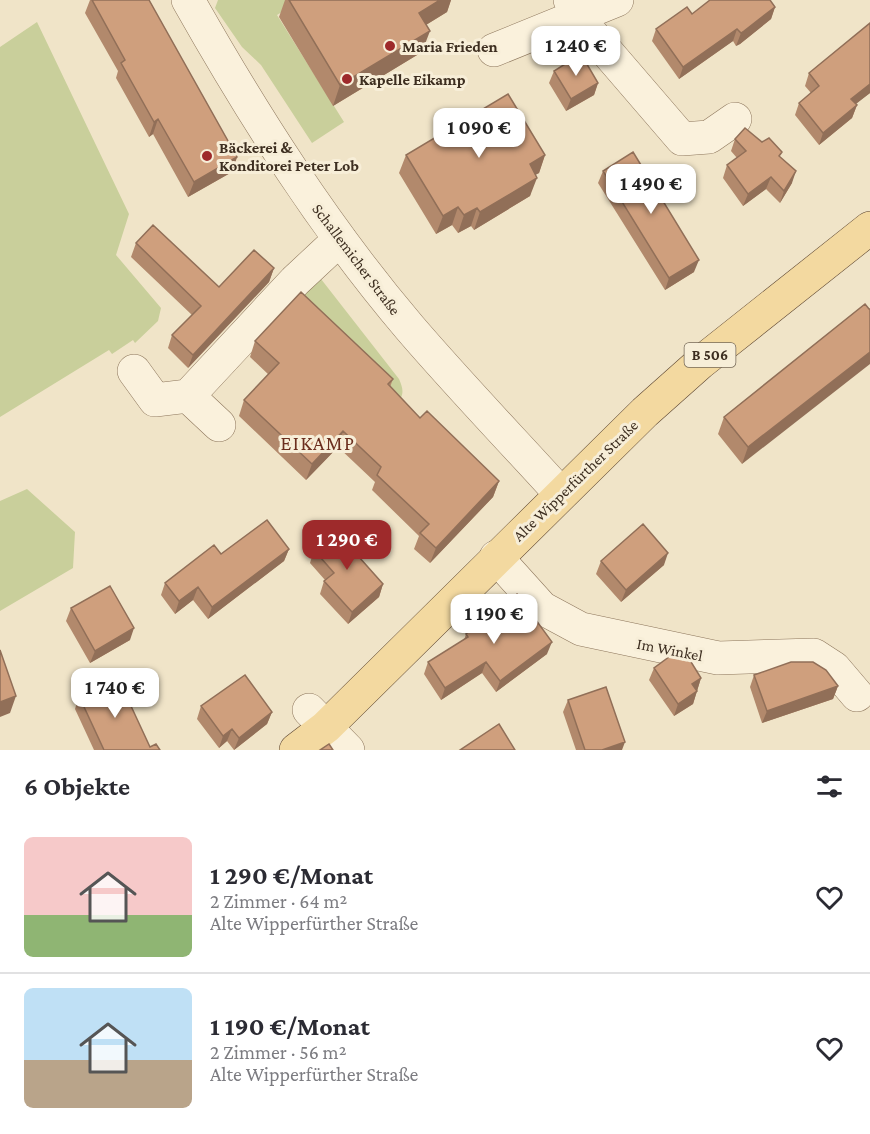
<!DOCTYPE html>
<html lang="de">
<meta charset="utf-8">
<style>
:root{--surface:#fff;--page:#f2f2f3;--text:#2b2b33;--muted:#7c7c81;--line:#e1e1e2;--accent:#9e2a2b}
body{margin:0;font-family:"Crimson Pro",serif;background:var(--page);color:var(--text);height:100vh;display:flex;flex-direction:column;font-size:22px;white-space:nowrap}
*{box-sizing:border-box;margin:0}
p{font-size:20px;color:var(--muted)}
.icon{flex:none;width:33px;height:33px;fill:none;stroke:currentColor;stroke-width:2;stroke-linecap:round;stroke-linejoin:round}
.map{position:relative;height:750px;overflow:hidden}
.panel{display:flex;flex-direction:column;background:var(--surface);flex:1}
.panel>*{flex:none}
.price{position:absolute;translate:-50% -51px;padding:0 14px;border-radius:12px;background:#fff;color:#222;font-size:20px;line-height:39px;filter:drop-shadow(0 2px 3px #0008)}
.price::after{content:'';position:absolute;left:50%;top:36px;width:18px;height:14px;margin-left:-9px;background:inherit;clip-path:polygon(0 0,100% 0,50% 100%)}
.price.current{background:var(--accent);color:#fff}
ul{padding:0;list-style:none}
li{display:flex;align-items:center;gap:18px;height:150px;padding:0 24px}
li+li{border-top:2px solid var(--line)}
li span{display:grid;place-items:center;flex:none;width:168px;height:120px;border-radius:9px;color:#555}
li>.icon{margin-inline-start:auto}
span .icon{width:72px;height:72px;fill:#fffc;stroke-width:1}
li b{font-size:26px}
h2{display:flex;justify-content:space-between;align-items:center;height:72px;padding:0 24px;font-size:26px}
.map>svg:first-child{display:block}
.green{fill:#c9cf9b}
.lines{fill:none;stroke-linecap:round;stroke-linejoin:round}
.minor-casing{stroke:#8d765c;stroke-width:34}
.major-casing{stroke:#5b4430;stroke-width:34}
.minor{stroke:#faf1dc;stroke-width:33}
.major{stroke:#f3d9a0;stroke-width:33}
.wall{fill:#b2896c}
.shaded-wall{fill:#916f58}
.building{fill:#cf9f7d;stroke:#916f58;stroke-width:1.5}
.poi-dot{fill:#9e2a2b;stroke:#f7eed8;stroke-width:2}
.labels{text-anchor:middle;stroke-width:6;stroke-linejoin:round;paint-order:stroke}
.shield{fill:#f7eed8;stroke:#756857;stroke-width:1.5}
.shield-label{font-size:15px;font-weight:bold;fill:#3d2e20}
.poi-label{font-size:16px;font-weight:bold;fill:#3d2e20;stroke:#f7eed8;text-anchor:start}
.street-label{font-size:16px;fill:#3d2e20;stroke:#f7eed8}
.quarter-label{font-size:20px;letter-spacing:1.5px;fill:#6b2e1e;stroke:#f7eed8}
</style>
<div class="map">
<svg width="870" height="750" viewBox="0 0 870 750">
<rect width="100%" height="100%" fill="#f0e4c8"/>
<!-- green -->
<path class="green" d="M218 0H301L277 15 344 122 312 143 261 65 242 47 215 8Z
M37 22 129 214 116 255 161 308 158 321 135 343 133 340 112 354 109 350 0 417V47Z
M321 279 399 379C404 390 404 396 396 405L302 314 300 288Z
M27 489 75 532 73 568 0 611V501Z"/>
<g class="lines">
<defs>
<path id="minor" d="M188 0C253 115 324 227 410 328 458 384 510 438 560 493
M570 0 577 17 682 139 709 137 735 119
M494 50 617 0
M134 371 155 400 188 396 295 281 340 239
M188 396 219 425
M496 557 542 608 581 629 718 658 814 655 834 668 857 695
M309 710 348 750"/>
<path id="major" d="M296 750 326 727 645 412 700 363 870 228"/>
</defs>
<!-- minor casing -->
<use href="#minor" class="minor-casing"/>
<!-- major casing -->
<use href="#major" class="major-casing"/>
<!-- minor -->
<use href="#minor" class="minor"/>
<!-- major -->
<use href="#major" class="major"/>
</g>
<!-- wall -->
<path class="wall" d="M90 0H149L237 157 232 172 188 197 153 134 149 137 116 78 118 71 85 13Z
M285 0H451L447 12 426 25 422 52 333 106 279 17Z
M775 7 771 19 740 44 736 46 733 41 679 79 652 41 656 29 692 14Z
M870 23V93L855 104 857 105 852 118 819 145 795 115 799 103 811 93 805 86 809 73Z
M554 71 598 83 594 95 566 111 549 83Z
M735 139 780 157 792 183 780 203 766 189 743 206 723 178 727 165 737 158 731 151Z
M406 155H545L539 173 535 175 530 196 474 230 471 226 458 233 452 225 436 234 399 173Z
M603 171 694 272 665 290 598 183Z
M136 243 219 287 274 268 269 282 188 368 168 348 172 335 192 315 131 257Z
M865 304 742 464 718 434 724 417Z
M255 341 393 379 390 387 420 418 499 481 493 497 430 563 414 549 419 536 372 490 375 482 338 447 306 480 239 416 244 400 269 375 250 357Z
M289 549 284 561 208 619 193 600 175 614 161 595 165 583 221 554Z
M314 550 360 558 383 584 379 597 348 624 320 594 324 581 325 580 310 563Z
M601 561 664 565 621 602 596 574Z
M71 608 130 640 90 663 66 621Z
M466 634 547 654 496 692 482 673 441 700 424 674 428 662 464 640Z
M654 668 701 678 693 704 674 716 649 680Z
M754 675 838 686 833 699 762 723 750 687Z
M79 696 150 747 160 750H94L75 709Z
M568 700 622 750H576L563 712Z
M201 706 272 712 267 724 234 750 227 741 219 748 197 719Z"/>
<!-- shaded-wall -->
<path class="shaded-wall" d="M440 0H451L447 12 411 34 419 13Z
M775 7 771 19 740 44 736 46 741 33Z
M737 29 733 41 679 79 683 67Z
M430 31 422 52 333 106 340 85Z
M598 83 594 95 566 111 571 99Z
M870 84V93L847 111 851 99Z
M857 105 852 118 819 145 823 133Z
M158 119 153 134 149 137 154 122Z
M545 155 539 173 523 181 530 164Z
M237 157 232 172 188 197 194 182Z
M796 171 792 183 780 203 784 191Z
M771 177 766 189 743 206 748 194Z
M537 178 530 196 474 230 480 212Z
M458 207 452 225 436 234 443 216Z
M477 208 471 226 458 233 464 215Z
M699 260 694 272 665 290 669 278Z
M274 268 269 282 188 368 193 355Z
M870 352V364L742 464 748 447Z
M343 431 338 447 306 480 312 464Z
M499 481 493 497 430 563 436 548Z
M289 549 284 561 208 619 212 607Z
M668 553 664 565 621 602 626 590Z
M383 584 379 597 348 624 352 612Z
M198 587 193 600 175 614 179 601Z
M134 628 130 640 90 663 95 651Z
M552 642 547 654 496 692 500 681Z
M486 662 482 673 441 700 445 688Z
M701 678 697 691 692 684Z
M838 686 833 699 762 723 767 711Z
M697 691 693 704 674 716 678 704Z
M16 696 10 713 0 717V702Z
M272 712 267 724 234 750 239 738Z
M232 729 227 741 219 748 223 736Z
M625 742 622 750H602Z"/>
<!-- building -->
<path class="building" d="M92 0H149L237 157 194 182 158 119 154 122 121 63 125 60Z
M289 0H440L419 13 430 31 340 85Z
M710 0H770L775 7 744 31 741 33 737 29 683 67 656 29 687 7 692 14Z
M870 23V84L851 99 857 105 823 133 799 103 819 86 809 73Z
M581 54 598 83 571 99 554 71Z
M508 94 545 155 530 164 537 178 480 212 477 208 464 215 458 207 443 216 406 155Z
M745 128 762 142 769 138 782 152 779 156 796 171 784 191 771 177 748 194 727 165 746 151 735 139Z
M633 152 699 260 669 278 603 171Z
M153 225 219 287 254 250 274 268 193 355 172 335 201 306 136 243Z
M301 292 393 379 388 384 420 418 427 411 499 481 436 548 420 533 429 524 377 475 381 467 343 431 312 464 244 400 279 363 255 341Z
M865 304 869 309H870V352L748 447 724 417Z
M267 520 289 549 212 607 198 587 179 601 165 583 214 545 221 554Z
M643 524 668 553 626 590 601 561Z
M339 528 362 554 359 557 383 584 352 612 324 581 334 573 314 550Z
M110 586 134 628 95 651 71 608Z
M517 594 552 642 500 681 486 662 445 688 428 662 468 637 466 634Z
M0 650 16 696 0 702Z
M673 654 688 657 701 678 692 684 697 691 678 704 654 668Z
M791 662H813L826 670 838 686 767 711 754 675Z
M245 675 272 712 239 738 232 729 223 736 201 706Z
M118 678 150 747 156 744 160 750H104L79 696Z
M606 687 625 742 602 750H585L568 700Z
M499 724 515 750H460Z
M329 744 333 750H320Z"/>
<!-- markers -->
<g class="poi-dot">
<circle cx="390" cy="46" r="6"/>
<circle cx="347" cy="79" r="6"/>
<circle cx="207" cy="156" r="6"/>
</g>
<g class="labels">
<!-- shield labels -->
<rect class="shield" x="684.5" y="343" width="51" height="24" rx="4.5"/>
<g class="shield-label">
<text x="710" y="360">B 506</text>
</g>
<!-- poi labels -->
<g class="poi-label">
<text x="402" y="52">Maria Frieden</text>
<text x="359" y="85">Kapelle Eikamp</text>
<text x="219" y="153">Bäckerei &amp;<tspan x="219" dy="18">Konditorei Peter Lob</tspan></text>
</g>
<!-- street labels -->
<g class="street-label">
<text transform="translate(357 259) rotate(53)" y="6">Schallemicher Straße</text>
<text transform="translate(575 480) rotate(-44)" y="6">Alte Wipperfürther Straße</text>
<text transform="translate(670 649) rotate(11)" y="6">Im Winkel</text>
</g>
<!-- quarter labels -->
<g class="quarter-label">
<text x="318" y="450">EIKAMP</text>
</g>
</g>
</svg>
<b class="price" style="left:576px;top:77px">1 240 €</b>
<b class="price" style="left:479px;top:159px">1 090 €</b>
<b class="price" style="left:651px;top:215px">1 490 €</b>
<b class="price current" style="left:347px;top:571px">1 290 €</b>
<b class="price" style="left:494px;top:645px">1 190 €</b>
<b class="price" style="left:115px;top:719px">1 740 €</b>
</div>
<section class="panel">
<h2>6 Objekte<svg class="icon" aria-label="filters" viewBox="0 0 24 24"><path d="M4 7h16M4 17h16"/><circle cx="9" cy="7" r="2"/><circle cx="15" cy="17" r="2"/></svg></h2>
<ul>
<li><span style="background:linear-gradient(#f6c9c9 65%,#8fb573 0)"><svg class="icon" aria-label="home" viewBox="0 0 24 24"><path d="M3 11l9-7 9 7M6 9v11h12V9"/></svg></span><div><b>1 290 €/Monat</b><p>2 Zimmer · 64 m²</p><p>Alte Wipperfürther Straße</p></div><svg class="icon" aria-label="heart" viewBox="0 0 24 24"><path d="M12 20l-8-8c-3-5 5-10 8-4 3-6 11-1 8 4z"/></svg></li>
<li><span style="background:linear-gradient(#bfe0f5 60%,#b9a48a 0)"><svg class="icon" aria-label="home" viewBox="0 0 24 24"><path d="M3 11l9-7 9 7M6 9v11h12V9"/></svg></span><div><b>1 190 €/Monat</b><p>2 Zimmer · 56 m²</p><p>Alte Wipperfürther Straße</p></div><svg class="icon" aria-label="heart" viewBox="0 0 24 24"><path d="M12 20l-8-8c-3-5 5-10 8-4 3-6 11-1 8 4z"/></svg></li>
</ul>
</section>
